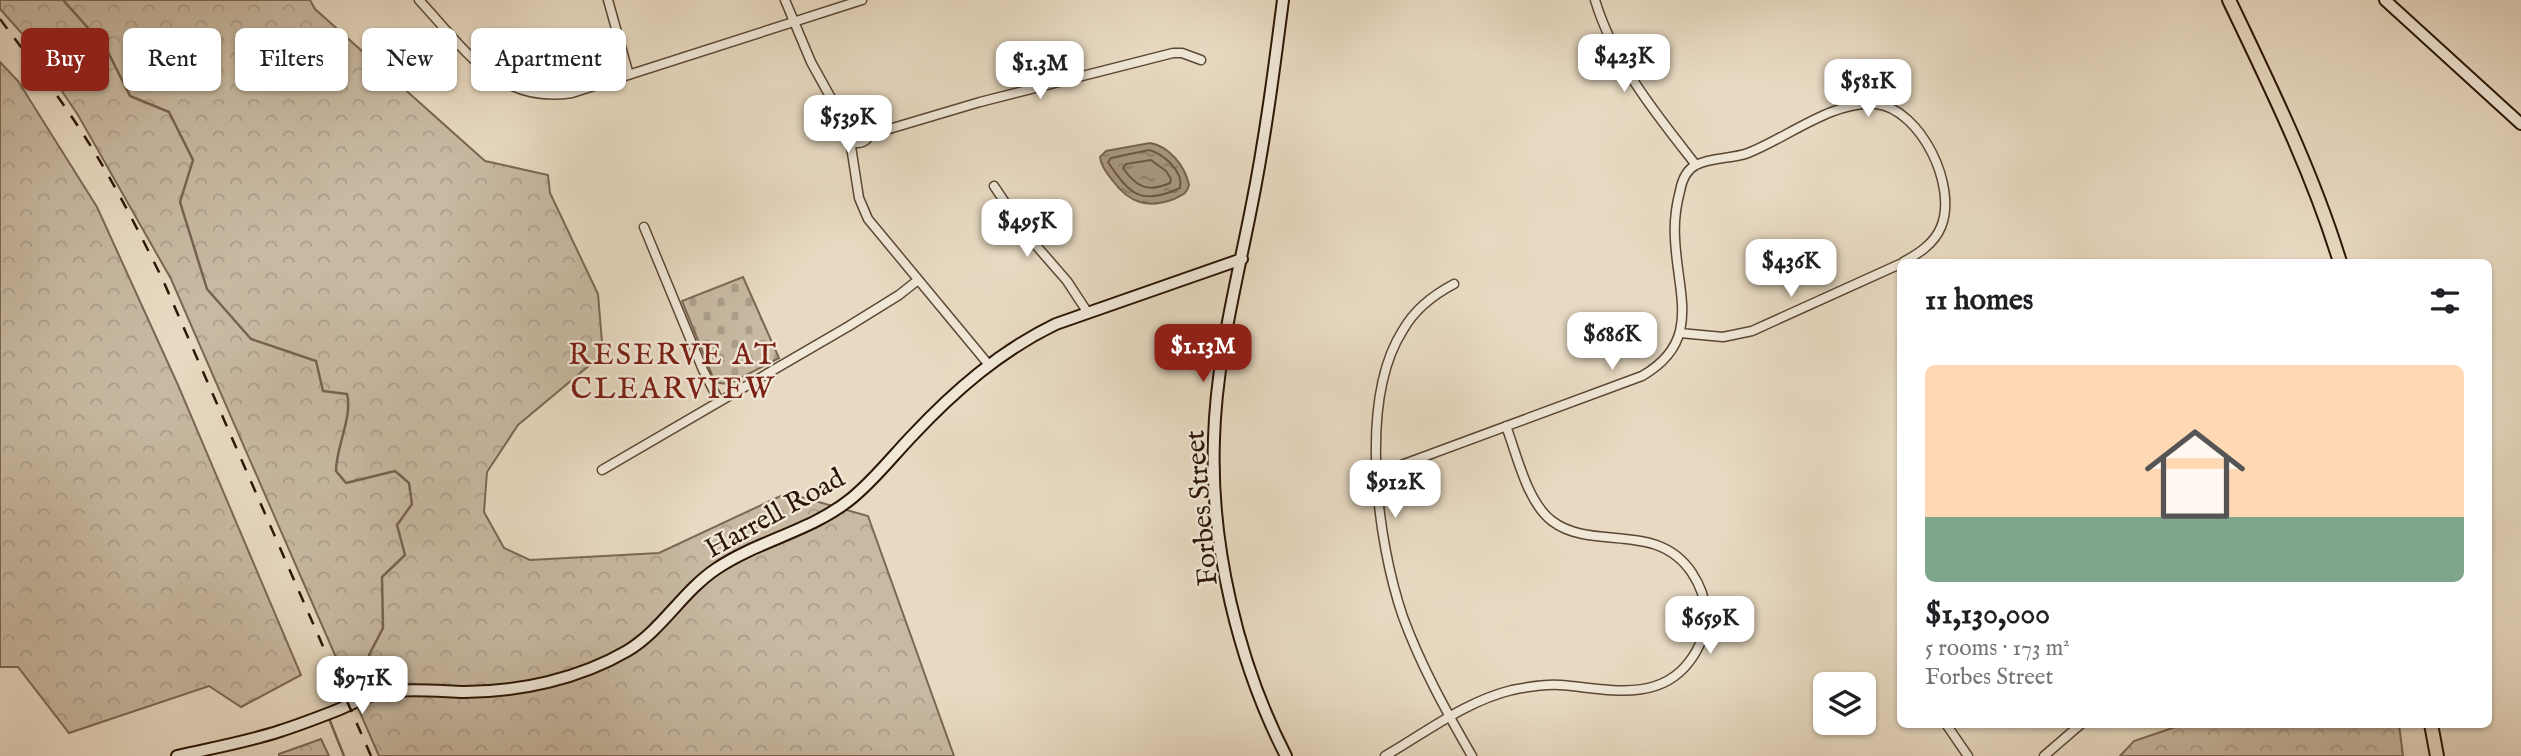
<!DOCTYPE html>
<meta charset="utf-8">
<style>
:root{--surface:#fff;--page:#f6f6f6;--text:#202124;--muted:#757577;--line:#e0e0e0;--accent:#8f2418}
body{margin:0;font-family:"IM FELL English",serif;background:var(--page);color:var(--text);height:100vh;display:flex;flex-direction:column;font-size:26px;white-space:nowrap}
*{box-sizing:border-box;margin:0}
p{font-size:23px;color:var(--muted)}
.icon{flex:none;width:38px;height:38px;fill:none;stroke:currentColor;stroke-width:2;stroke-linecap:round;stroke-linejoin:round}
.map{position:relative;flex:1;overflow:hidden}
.sheet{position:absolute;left:1897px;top:259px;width:595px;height:469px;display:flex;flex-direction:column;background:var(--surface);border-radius:10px;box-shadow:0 2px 5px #0004}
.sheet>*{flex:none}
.hud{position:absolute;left:21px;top:28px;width:665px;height:63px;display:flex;gap:14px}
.tools{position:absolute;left:1813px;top:672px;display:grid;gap:14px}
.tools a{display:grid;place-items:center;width:63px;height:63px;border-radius:10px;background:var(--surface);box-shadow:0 2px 5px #0004;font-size:35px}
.price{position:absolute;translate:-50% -60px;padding:0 16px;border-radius:14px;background:#fff;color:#222;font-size:23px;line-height:46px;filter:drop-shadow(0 2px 4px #0008)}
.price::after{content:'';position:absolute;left:50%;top:42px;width:21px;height:16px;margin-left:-10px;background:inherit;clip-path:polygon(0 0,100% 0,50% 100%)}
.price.selected{background:var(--accent);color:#fff}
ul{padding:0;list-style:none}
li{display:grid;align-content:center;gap:14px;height:371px;padding:0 28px}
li+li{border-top:2px solid var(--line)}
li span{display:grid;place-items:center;height:217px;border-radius:10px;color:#555}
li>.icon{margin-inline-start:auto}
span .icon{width:126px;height:126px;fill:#fffc;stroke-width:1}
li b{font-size:30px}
h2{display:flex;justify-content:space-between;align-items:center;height:84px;padding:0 28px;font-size:30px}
.pill{padding:0 24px;border-radius:10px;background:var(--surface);box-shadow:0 2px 5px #0004;font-size:24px;line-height:63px}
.pill.selected{background:var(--accent);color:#fff}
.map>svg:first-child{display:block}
.forest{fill:url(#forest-crowns);stroke:#7a6853;stroke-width:2}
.cemetery{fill:url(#cemetery-stones);stroke:#7a6853;stroke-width:2}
.water{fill:url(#water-ripples);stroke:#76634f;stroke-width:2}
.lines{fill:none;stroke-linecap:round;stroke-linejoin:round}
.shore{stroke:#6a5642;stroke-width:2}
.stream{stroke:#76634f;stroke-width:2.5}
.street-casing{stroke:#5a4734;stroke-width:11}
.secondary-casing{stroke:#2b1604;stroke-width:14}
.primary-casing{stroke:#2b1604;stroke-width:16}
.street{stroke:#f0e7d7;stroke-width:8}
.secondary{stroke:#f0e7d7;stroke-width:10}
.primary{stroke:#e8dac2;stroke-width:12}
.rail{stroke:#2b1604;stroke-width:2.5;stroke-dasharray:12 12;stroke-linecap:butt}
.labels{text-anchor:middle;stroke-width:5;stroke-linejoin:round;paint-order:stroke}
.street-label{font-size:28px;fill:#2b1604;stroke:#f0e7d7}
.neighbourhood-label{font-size:30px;letter-spacing:2px;fill:#7a1f14;stroke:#f0e7d7}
</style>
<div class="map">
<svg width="2521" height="756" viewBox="0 0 2521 756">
<defs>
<pattern id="forest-crowns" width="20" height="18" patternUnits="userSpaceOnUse" patternTransform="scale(1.75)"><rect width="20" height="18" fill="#c8b9a2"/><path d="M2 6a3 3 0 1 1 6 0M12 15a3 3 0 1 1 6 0" fill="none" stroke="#ac9e8a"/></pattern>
<pattern id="cemetery-stones" width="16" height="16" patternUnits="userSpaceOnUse" patternTransform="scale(1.75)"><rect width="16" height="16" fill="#c8b9a2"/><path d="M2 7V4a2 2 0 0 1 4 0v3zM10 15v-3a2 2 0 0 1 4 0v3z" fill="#ac9e8a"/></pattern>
<pattern id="water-ripples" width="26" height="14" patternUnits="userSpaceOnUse" patternTransform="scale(1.75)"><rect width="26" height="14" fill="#a89781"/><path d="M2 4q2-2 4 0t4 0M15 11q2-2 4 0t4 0" fill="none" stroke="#897a67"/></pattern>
</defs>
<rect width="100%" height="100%" fill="#e8dac2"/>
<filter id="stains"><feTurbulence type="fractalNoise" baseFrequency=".00286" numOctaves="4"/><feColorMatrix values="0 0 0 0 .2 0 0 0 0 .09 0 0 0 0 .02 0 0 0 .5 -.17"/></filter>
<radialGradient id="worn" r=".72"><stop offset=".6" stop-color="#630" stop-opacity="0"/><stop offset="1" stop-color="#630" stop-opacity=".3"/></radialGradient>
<!-- forest -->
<path class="forest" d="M0 0H310L315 9 485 161 548 175 550 193 598 294 603 354 518 425 487 472 484 512 504 548 530 560 659 553 787 493 868 516 954 756H379L171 279 78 115 26 38 0 9Z
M0 62 18 81 97 207 178 385 301 675 241 707 209 686 69 733 18 667H0Z
M2181 725H2399L2403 756H2120L2134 741Z
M321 739 329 756H279V754Z"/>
<!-- cemetery -->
<path class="cemetery" d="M743 277 779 358 729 384 719 383 712 375 682 301Z"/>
<!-- water -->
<path class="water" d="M1150 143C1169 146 1185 166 1189 185 1187 194 1182 195 1174 199 1148 209 1129 203 1113 181 1107 173 1101 166 1100 157L1106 151Z"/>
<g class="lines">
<!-- shore -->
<path class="shore" d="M1149 150C1164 154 1184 172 1180 188 1141 206 1130 195 1108 162L1111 158Z
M1151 160 1166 171 1171 179 1170 183C1148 193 1136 187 1123 168L1126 164Z"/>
<!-- stream -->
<path class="stream" d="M63 0 106 48 130 96 169 112 193 160 180 202 207 289 251 339 316 361 323 391 347 394C353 416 336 447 336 471L346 483 395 471 409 483 412 504 397 525 405 555 382 577 383 628 369 655 372 672 366 688
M330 721 344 756"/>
<defs>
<path id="street" d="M419 0C464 48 498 105 572 93L862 0
M608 0 629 75
M785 0 811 62 847 127
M1595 0C1614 63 1656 114 1696 165
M846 131a12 12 0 1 1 24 0a12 12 0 1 1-24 0Z
M869 135 980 102 1173 53H1182L1201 60
M850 140 859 198 868 219 989 365
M994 186 1027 235 1067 281 1088 313
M644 227 703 370 719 401
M1454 284C1433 295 1415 309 1403 330 1358 400 1377 542 1403 617 1421 666 1446 711 1472 756
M1680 333 1723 337 1752 331 1900 264
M602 470 849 326 899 295 918 280
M1377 474 1642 376C1703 341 1677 294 1675 238 1674 222 1676 206 1680 191 1682 180 1686 170 1696 165 1711 157 1732 159 1748 153 1787 138 1833 100 1876 104 1921 109 1958 187 1941 227 1934 244 1918 254 1903 262
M1946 724 1968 756
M1385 756C1425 733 1466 701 1512 690 1527 687 1544 684 1560 685 1604 688 1657 704 1689 662 1700 648 1706 631 1706 613 1705 598 1700 585 1692 573 1657 520 1593 552 1552 521 1527 502 1517 455 1506 426
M2044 756 2081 724"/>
<path id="secondary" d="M1283 0C1274 70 1265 140 1251 209 1236 285 1216 362 1214 439 1210 544 1238 663 1286 756
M2385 0 2521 124
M177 756C212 748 247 742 280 731 299 725 317 718 335 711 350 705 364 697 379 693 407 688 436 691 464 692 519 692 579 679 627 651 662 630 682 592 716 569 759 540 812 531 852 498 874 480 892 457 911 437 954 391 1000 351 1056 324L1242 259"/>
<path id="primary" d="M2229 0C2270 86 2312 171 2340 262
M2431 724 2437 756"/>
</defs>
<!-- street casing -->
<use href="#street" class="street-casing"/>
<!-- secondary casing -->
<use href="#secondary" class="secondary-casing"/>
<!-- primary casing -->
<use href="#primary" class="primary-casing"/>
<!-- street -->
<use href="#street" class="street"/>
<!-- secondary -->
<use href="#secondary" class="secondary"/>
<!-- primary -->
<use href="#primary" class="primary"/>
<!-- rail -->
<path class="rail" d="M0 19C29 58 59 96 85 137 114 182 138 230 162 278L371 756"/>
</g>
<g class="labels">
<!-- street labels -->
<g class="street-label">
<text transform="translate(1200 508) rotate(-95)" y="10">Forbes Street</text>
<text transform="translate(774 512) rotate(-29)" y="10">Harrell Road</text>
</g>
<!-- neighbourhood labels -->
<g class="neighbourhood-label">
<text x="673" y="364">RESERVE AT<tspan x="673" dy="34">CLEARVIEW</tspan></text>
</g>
</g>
<rect width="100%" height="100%" filter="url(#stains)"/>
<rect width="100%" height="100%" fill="url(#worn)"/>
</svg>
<div class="tools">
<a><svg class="icon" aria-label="layers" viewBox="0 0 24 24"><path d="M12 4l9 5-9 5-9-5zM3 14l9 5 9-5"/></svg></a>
</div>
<b class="price" style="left:1624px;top:94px">$423K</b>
<b class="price" style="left:1040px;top:101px">$1.3M</b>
<b class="price" style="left:1868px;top:119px">$581K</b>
<b class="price" style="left:848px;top:155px">$539K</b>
<b class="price" style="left:1027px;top:259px">$495K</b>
<b class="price" style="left:1791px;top:299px">$436K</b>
<b class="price" style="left:1612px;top:372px">$686K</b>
<b class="price selected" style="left:1203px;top:384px">$1.13M</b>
<b class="price" style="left:1395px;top:520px">$912K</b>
<b class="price" style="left:1710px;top:656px">$659K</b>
<b class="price" style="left:362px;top:716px">$971K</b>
<div class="hud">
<a class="pill selected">Buy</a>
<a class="pill">Rent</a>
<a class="pill">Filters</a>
<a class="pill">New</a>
<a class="pill">Apartment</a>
</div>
<section class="sheet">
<h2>11 homes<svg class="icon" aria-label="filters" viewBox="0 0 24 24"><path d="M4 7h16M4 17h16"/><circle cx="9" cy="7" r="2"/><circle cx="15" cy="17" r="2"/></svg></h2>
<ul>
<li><span style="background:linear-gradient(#ffd9b3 70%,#7fa58c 0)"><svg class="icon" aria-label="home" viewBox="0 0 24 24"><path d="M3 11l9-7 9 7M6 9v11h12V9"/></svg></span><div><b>$1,130,000</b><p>5 rooms · 173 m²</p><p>Forbes Street</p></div></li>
</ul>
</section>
</div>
